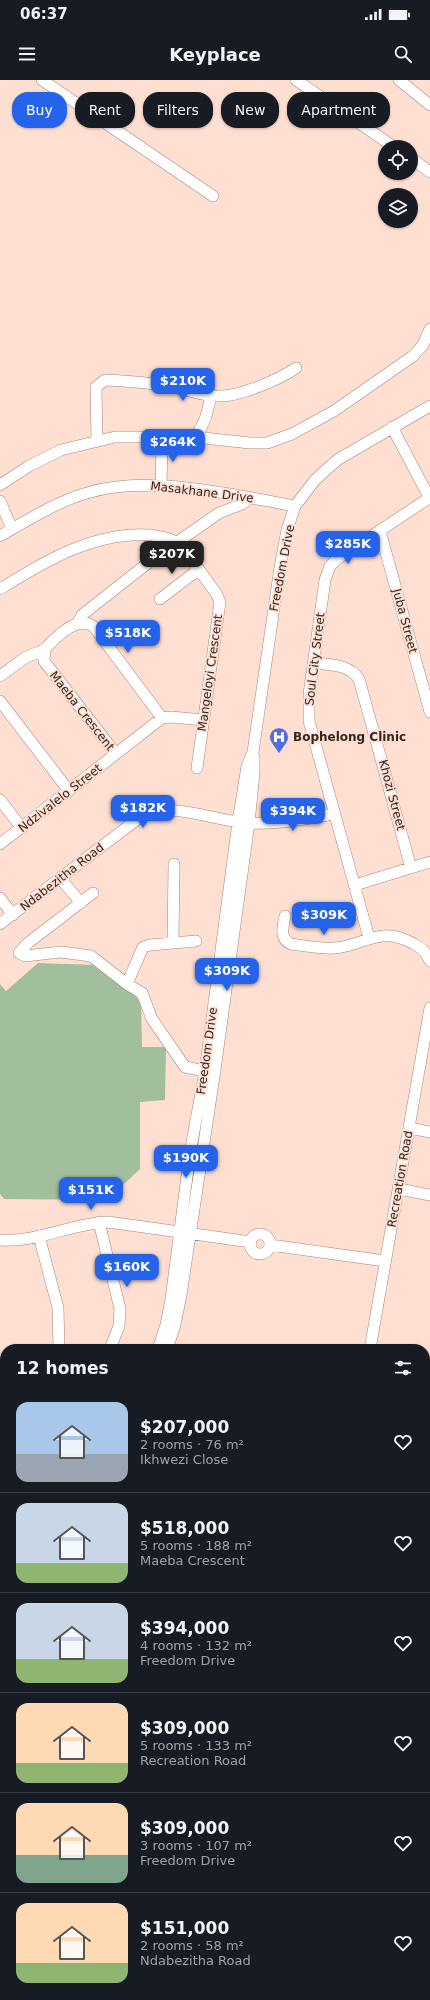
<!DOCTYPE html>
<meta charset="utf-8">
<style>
:root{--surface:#171b24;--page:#242831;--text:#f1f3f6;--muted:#9ea1a6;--line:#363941;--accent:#2563eb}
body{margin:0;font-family:"DejaVu Sans",sans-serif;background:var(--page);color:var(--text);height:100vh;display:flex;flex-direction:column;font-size:15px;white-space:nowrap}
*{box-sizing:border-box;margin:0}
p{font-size:13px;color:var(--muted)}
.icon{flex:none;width:22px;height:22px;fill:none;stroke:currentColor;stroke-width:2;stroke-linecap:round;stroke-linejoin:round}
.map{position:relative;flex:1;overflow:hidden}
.sheet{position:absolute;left:0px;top:1264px;width:430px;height:656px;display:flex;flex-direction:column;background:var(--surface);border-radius:16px 16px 0 0;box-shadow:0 1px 3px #0004}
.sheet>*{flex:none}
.banner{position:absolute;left:12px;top:12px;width:406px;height:36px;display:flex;gap:8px}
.tools{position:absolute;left:378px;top:60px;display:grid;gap:8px}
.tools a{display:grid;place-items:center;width:40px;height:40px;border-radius:50%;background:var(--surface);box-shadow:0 1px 3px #0004;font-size:20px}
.price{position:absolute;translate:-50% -34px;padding:0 9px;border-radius:8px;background:var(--accent);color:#fff;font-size:13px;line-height:26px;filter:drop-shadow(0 1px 2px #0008)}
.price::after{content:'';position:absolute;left:50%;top:24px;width:12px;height:9px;margin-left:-6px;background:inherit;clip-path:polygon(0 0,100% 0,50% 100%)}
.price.selected{background:#222;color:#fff}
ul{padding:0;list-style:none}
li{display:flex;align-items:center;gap:12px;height:100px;padding:0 16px}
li+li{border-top:1px solid var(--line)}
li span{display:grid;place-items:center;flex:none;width:112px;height:80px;border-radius:12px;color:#555}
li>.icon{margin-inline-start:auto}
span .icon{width:48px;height:48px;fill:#fffc;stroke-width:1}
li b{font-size:17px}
h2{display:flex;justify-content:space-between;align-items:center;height:48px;padding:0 16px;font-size:17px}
.chip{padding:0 14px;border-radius:16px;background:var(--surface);box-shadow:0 1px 3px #0004;font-size:14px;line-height:36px}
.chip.selected{background:var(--accent);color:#fff}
.status{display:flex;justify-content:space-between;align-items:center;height:28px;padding:0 20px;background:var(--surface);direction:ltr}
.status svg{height:11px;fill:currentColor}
header{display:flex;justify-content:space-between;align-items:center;height:52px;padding:0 16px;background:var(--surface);font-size:18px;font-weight:700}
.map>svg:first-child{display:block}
.green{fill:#a2bf9d}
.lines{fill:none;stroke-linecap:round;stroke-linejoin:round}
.stream{stroke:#7688a5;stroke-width:2.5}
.minor-casing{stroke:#a68373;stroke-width:12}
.minor{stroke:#fff;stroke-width:11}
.labels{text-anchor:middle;stroke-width:3.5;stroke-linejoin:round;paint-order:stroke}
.street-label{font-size:12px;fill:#33251f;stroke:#ffdfd2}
.poi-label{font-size:12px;font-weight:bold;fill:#33251f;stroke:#ffdfd2;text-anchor:start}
</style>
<div class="status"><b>06:37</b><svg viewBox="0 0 49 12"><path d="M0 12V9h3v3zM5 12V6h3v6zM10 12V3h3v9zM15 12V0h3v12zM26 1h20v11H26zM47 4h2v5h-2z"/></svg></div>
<header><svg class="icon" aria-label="menu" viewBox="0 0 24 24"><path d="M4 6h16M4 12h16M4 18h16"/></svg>Keyplace<svg class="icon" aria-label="search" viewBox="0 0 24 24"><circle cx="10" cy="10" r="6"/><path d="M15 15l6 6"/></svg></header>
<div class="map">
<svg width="430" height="1920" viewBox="0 0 430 1920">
<rect width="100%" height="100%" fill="#ffdfd2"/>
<!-- green -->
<path class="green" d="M38 883 96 885 141 921 142 967H166L165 1020 140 1022V1089L107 1120 4 1119 0 1114V904L6 911Z"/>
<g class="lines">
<!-- stream -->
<path class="stream" d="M425 1762 430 1758
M243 1920 250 1915"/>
<defs>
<path id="minor" d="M42 0 213 116
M296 0 394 67
M399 0 430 25
M411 78 430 92
M392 347 430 419
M195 357C205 344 208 331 211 315
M97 361 96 307 105 300C129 301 154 303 177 308 191 311 205 316 219 316 239 317 280 299 296 288
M0 405 29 386 61 370 115 357H195L250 363H267L292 354 334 331 413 276 423 265 430 249
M161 405 162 363 165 357
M0 421 12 449
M380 451 430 632
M0 456C28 440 56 422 87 413 149 394 233 415 295 426
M176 463 219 433 242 424 250 418
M0 509C45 481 95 451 150 455 158 456 167 457 174 461 187 470 205 499 216 513L220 522 197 688
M160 519 198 490
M78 543 82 535 162 472 172 460
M314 583C330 585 349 584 359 599L411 788
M0 596 26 577 44 570
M0 621 69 711
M116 674 44 581 45 569C56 557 78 534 94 547L162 638
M0 720 22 748
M0 764 162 638 171 637 204 640
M60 798 81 823
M355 805 430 782
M93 813 28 863 19 873 25 876 61 872 91 876 127 904 142 913 152 939 185 987 205 991
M0 818 13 835
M285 836C283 847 279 859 291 864 305 866 320 869 334 868 365 866 380 844 414 864 422 868 426 872 430 881
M0 844 139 738C169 719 216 742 250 743 278 745 307 738 335 734
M369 858 309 641V614L325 500 330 486 337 479 429 418
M173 863 174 784
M127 904 143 867 150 865 196 861
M410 1048 430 1052
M399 1109 430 1115
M99 1142 120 1229 119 1246 110 1269
M250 1164a10 10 0 1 1 20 0a10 10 0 1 1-20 0Z
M39 1156 58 1228 59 1269
M0 1160C37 1163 72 1143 108 1142L251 1162
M270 1165 385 1181
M158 1269 166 1245 171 1219 190 1073 205 991 238 742 247 686 253 672 280 487 287 450 295 426 315 400 337 380 430 326
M167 1269 175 1245 181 1215 215 990 249 743 254 693V677
M370 1269 430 928
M425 1325 430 1297
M425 1341 430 1349
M425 1412 430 1413
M0 1454 5 1449
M425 1473 430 1474
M425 1559 430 1554
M0 1562 5 1555
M0 1602 5 1605
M425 1661 430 1657
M0 1665 5 1669
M0 1723 5 1727
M0 1771 5 1765
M425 1834 430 1836
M425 1860 430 1856
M0 1877 5 1873
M116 1920 122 1915
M356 1920 362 1915"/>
</defs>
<!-- minor casing -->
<use href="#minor" class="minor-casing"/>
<!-- minor -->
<use href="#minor" class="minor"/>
</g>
<!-- icons -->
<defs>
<symbol id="hospital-pin" viewBox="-11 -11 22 30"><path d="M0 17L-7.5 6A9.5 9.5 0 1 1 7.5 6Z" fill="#516de2" stroke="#ffdfd2"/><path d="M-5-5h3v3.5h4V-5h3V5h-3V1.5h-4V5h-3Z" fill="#fff"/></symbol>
</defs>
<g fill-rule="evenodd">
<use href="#hospital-pin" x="268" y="646" width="22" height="30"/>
</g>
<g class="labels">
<!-- street labels -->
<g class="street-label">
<text transform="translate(202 412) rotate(7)" y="4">Masakhane Drive</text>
<text transform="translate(282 488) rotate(-79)" y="4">Freedom Drive</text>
<text transform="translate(405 541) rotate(75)" y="4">Juba Street</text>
<text transform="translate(315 579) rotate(-83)" y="4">Soul City Street</text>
<text transform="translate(210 593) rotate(-82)" y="4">Mangeloyi Crescent</text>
<text transform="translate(82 631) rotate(52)" y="4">Maeba Crescent</text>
<text transform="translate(392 715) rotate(75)" y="4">Khozi Street</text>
<text transform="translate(60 718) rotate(-38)" y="4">Ndzivalelo Street</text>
<text transform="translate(62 797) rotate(-38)" y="4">Ndabezitha Road</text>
<text transform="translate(207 971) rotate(-82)" y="4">Freedom Drive</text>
<text transform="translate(400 1099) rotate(-80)" y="4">Recreation Road</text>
</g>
<!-- poi labels -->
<g class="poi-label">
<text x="293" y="661">Bophelong Clinic</text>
</g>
</g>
</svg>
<div class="tools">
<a><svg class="icon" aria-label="locate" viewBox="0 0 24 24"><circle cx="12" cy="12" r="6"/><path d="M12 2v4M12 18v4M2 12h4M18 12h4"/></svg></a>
<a><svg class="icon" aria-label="layers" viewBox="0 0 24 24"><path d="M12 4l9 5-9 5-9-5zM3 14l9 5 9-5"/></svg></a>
</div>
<b class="price" style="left:183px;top:322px">$210K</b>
<b class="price" style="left:173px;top:383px">$264K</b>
<b class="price" style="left:348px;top:485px">$285K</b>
<b class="price selected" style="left:172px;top:495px">$207K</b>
<b class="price" style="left:128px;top:574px">$518K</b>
<b class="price" style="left:143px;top:749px">$182K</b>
<b class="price" style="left:293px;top:752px">$394K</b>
<b class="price" style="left:324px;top:856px">$309K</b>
<b class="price" style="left:227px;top:912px">$309K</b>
<b class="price" style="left:186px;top:1099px">$190K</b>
<b class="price" style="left:91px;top:1131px">$151K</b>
<b class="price" style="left:127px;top:1208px">$160K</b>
<div class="banner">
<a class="chip selected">Buy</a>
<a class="chip">Rent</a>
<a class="chip">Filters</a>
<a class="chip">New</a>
<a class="chip">Apartment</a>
</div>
<section class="sheet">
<h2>12 homes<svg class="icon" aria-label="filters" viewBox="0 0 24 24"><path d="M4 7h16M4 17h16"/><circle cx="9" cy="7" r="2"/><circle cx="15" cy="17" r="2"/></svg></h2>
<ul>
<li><span style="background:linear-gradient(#a9c7e8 65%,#9aa5b1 0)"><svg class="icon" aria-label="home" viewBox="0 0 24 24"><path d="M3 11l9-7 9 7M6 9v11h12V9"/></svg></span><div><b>$207,000</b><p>2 rooms · 76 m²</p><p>Ikhwezi Close</p></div><svg class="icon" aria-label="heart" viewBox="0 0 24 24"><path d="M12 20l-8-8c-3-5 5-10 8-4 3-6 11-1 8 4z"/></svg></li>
<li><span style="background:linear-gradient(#c9d6e8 75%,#8fb573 0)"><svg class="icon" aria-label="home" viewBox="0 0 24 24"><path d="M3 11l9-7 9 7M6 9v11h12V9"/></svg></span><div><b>$518,000</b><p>5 rooms · 188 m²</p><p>Maeba Crescent</p></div><svg class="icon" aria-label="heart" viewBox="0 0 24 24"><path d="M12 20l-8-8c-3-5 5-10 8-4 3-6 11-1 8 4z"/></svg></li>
<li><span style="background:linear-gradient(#c9d6e8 70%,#8fb573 0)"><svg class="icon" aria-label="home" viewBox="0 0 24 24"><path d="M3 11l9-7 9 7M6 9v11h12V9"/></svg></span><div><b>$394,000</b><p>4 rooms · 132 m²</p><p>Freedom Drive</p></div><svg class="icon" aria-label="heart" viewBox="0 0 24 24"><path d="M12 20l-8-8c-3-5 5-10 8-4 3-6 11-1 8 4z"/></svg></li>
<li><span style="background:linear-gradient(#ffd9b3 75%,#8fb573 0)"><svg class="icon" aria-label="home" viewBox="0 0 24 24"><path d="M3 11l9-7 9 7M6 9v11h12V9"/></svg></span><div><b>$309,000</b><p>5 rooms · 133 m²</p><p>Recreation Road</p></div><svg class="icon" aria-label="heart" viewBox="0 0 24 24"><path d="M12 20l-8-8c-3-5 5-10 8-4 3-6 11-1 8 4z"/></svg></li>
<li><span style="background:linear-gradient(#ffd9b3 65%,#7fa58c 0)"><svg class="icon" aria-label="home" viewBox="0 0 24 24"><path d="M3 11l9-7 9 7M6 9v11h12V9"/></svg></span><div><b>$309,000</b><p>3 rooms · 107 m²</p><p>Freedom Drive</p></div><svg class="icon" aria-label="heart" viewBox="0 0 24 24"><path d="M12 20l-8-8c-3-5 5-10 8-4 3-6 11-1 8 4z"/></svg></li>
<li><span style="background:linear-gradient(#ffd9b3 75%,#8fb573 0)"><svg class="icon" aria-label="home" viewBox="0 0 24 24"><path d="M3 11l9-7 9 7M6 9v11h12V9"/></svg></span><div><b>$151,000</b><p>2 rooms · 58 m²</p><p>Ndabezitha Road</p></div><svg class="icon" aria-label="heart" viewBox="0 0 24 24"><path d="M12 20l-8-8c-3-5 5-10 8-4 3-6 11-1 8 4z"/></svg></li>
</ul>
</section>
</div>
